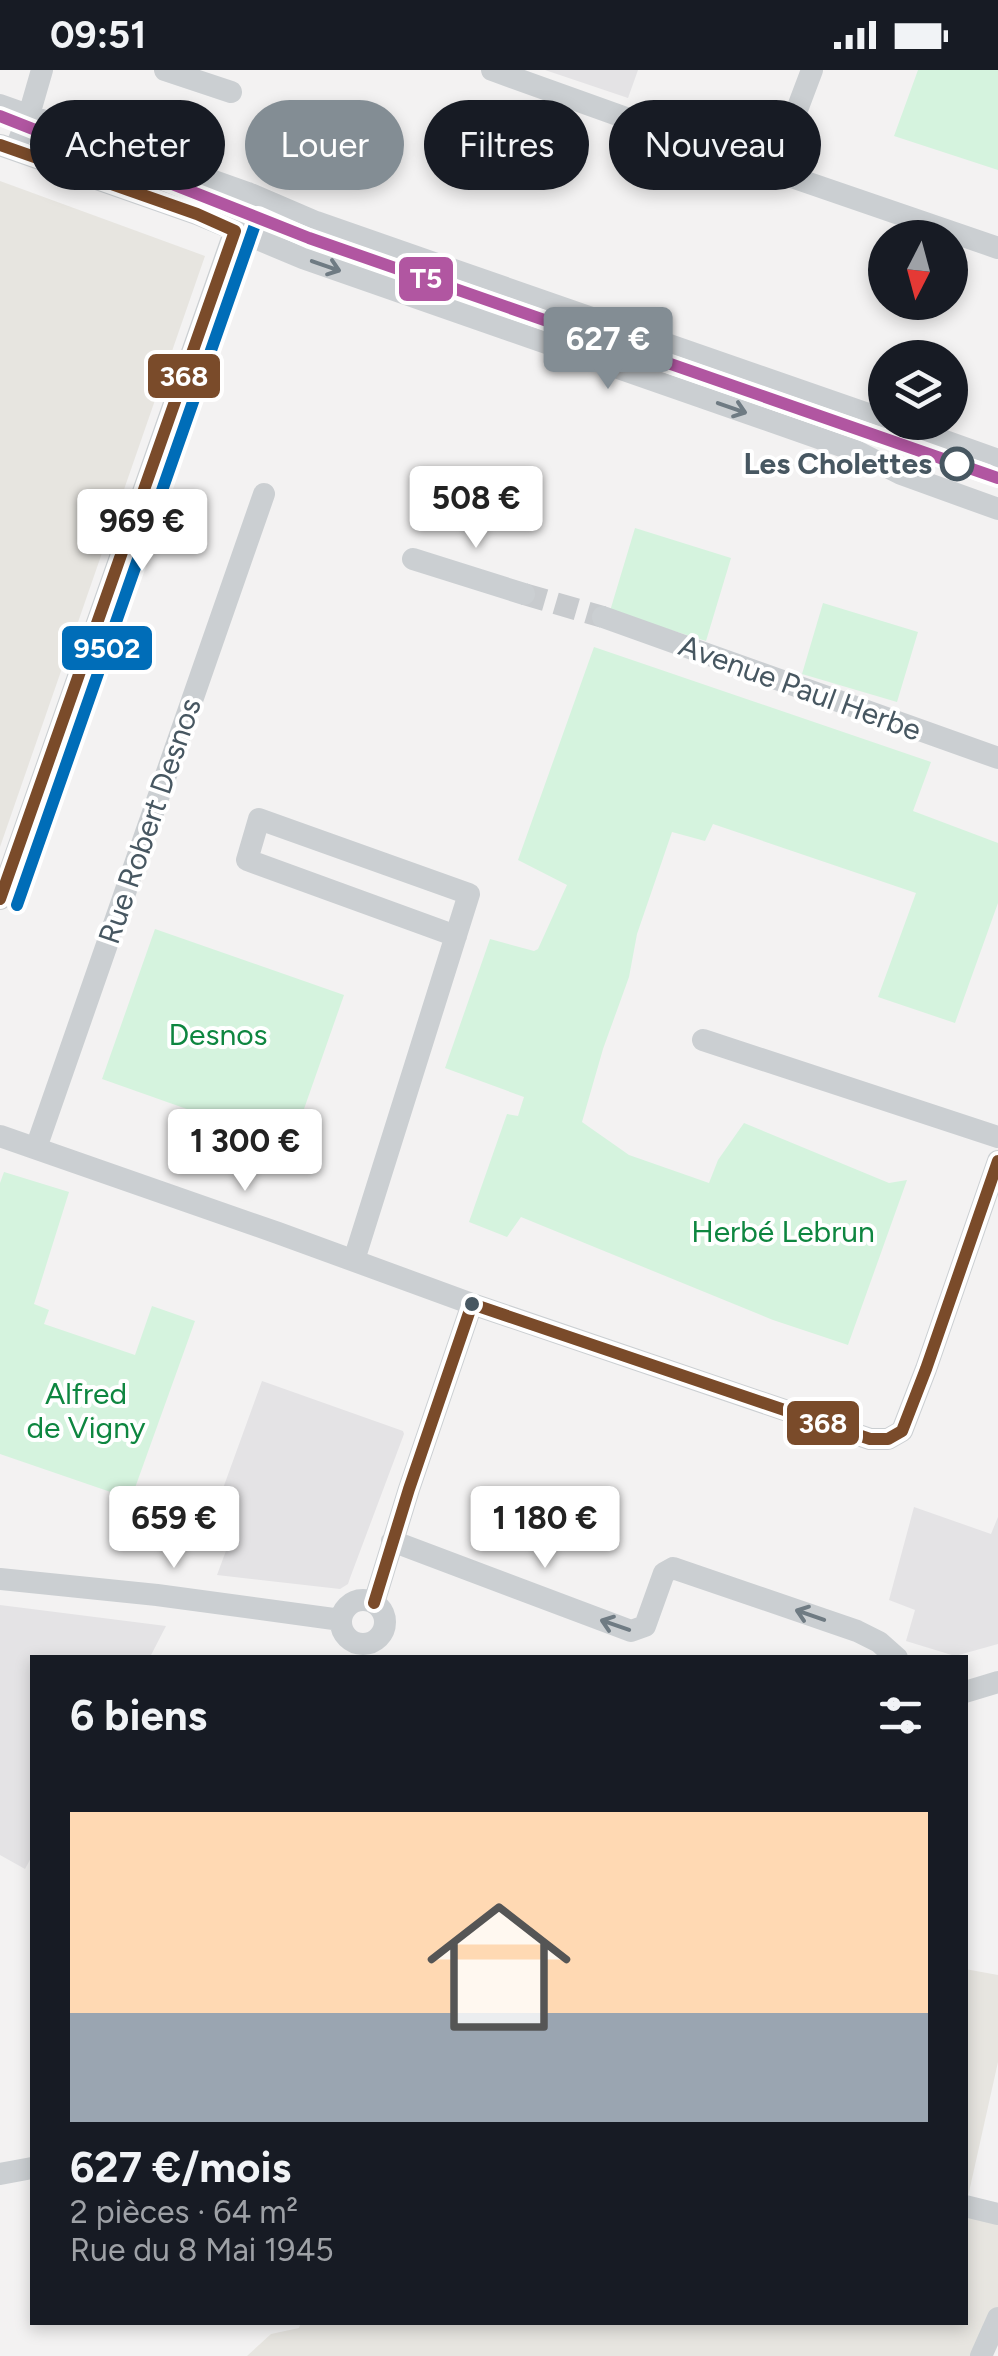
<!DOCTYPE html>
<html lang="fr">
<meta charset="utf-8">
<style>
:root{--surface:#171b24;--page:#20242c;--text:#f1f3f6;--muted:#9ea1a6;--line:#363941;--accent:#838d94}
body{margin:0;font-family:Figtree,sans-serif;background:var(--page);color:var(--text);height:100vh;display:flex;flex-direction:column;font-size:38px;white-space:nowrap}
*{box-sizing:border-box;margin:0}
p{font-size:32px;color:var(--muted)}
.icon{flex:none;width:55px;height:55px;fill:none;stroke:currentColor;stroke-width:2;stroke-linecap:round;stroke-linejoin:round}
.map{position:relative;flex:1;overflow:hidden}
.side{position:absolute;left:30px;top:1585px;width:938px;height:670px;display:flex;flex-direction:column;background:var(--surface);border-radius:0px;box-shadow:0 5px 15px #0003}
.side>*{flex:none}
.banner{position:absolute;left:30px;top:30px;width:940px;height:90px;display:flex;gap:20px}
.needle{width:65px;rotate:186deg}
.fabs{position:absolute;left:868px;top:150px;display:grid;gap:20px}
.fabs a{display:grid;place-items:center;width:100px;height:100px;border-radius:50%;background:var(--surface);box-shadow:0 5px 15px #0003;font-size:50px}
.price{position:absolute;translate:-50% -85px;padding:0 22px;border-radius:10px;background:#fff;color:#222;font-size:32px;line-height:65px;filter:drop-shadow(0 2px 5px #0008)}
.price::after{content:'';position:absolute;left:50%;top:60px;width:30px;height:22px;margin-left:-15px;background:inherit;clip-path:polygon(0 0,100% 0,50% 100%)}
.price.on{background:var(--accent);color:#fff}
ul{padding:0;list-style:none}
li{display:grid;align-content:center;gap:20px;height:530px;padding:0 40px}
li+li{border-top:2px solid var(--line)}
li span{display:grid;place-items:center;height:310px;border-radius:0px;color:#555}
li>.icon{margin-inline-start:auto}
span .icon{width:180px;height:180px;fill:#fffc;stroke-width:1}
li b{font-size:42px}
h2{display:flex;justify-content:space-between;align-items:center;height:120px;padding:0 40px;font-size:42px}
.tag{padding:0 35px;border-radius:45px;background:var(--surface);box-shadow:0 5px 15px #0003;font-size:35px;line-height:90px}
.tag.on{background:var(--accent);color:#fff}
.status{display:flex;justify-content:space-between;align-items:center;height:70px;padding:0 50px;background:var(--surface);direction:ltr}
.status svg{height:28px;fill:currentColor}
.map>svg:first-child{display:block}
.commercial{fill:#e7e5e0}
.education{fill:#e4e3e5}
.green{fill:#d5f3de}
.lines{fill:none;stroke-linecap:round;stroke-linejoin:round}
.minor-tunnel{stroke:#c8cbce;stroke-width:22;stroke-dasharray:22 11;stroke-linecap:butt}
.minor{stroke:#cbcfd2;stroke-width:22}
.tram{stroke:#c7c9cb;stroke-width:2.5}
.bus-1-casing{stroke:#fff;stroke-width:20}
.bus-2-casing{stroke:#fff;stroke-width:20}
.bus-1{stroke:#7a4b2a;stroke-width:12}
.bus-2{stroke:#006db8;stroke-width:12}
.tram-1-casing{stroke:#fff;stroke-width:20}
.tram-1{stroke:#b156a1;stroke-width:12}
.oneway{stroke:#6f7b83}
.stop-dot{fill:#fff;stroke:#475761;stroke-width:5}
.bus-dot{fill:#475761;stroke:#fff;stroke-width:4}
.labels{text-anchor:middle;stroke-width:8;stroke-linejoin:round;paint-order:stroke}
.stop-label{font-size:30px;font-weight:bold;fill:#475761;stroke:#fff;text-anchor:end}
.street-label{font-size:30px;fill:#475761;stroke:#fff}
.park-label{font-size:30px;fill:#0e8640;stroke:#fff}
.line-badge{stroke:#fff;stroke-width:4}
.badge-label{font-size:28px;text-anchor:middle;font-weight:bold;fill:#fff}
</style>
<div class="status"><b>09:51</b><svg viewBox="0 0 49 12"><path d="M0 12V9h3v3zM5 12V6h3v6zM10 12V3h3v9zM15 12V0h3v12zM26 1h20v11H26zM47 4h2v5h-2z"/></svg></div>
<div class="map">
<svg width="998" height="2286" viewBox="0 0 998 2286">
<rect width="100%" height="100%" fill="#f3f2f2"/>
<!-- commercial -->
<path class="commercial" d="M0 111 205 186 0 777Z
M965 1899 998 1905V1992L965 2140Z
M965 2146 998 2155V2267L989 2286H247L271 2264 299 2258 301 2252H965Z"/>
<!-- education -->
<path class="education" d="M545 0H638L628 28Z
M262 1311 403 1361 404 1364 350 1508 348 1514 340 1519 217 1505 227 1478 205 1468Z
M914 1437 991 1464 998 1447V1574L955 1586 906 1571 915 1540 889 1530Z
M0 1535 166 1556 150 1587 32 1588V1786L25 1799 0 1785Z"/>
<!-- green -->
<path class="green" d="M918 0H998V100L894 66Z
M635 458 731 488 706 571 610 541Z
M823 533 918 562 897 632 802 604Z
M594 577 931 692 913 741 998 773V833L955 953 878 927 916 823 713 754 705 771 672 762 637 864 629 907 603 979 582 1052 629 1085 709 1113 718 1090 744 1053 889 1113 907 1110 848 1275 773 1250 521 1147 507 1167 469 1152 507 1044 518 1046 524 1027 445 998 490 869 534 881 538 879 567 815 518 790Z
M155 859 344 925 291 1076 102 1009Z
M4 1102 69 1122 34 1234 49 1240 44 1254 135 1285 152 1236 195 1251 131 1429 0 1384V1113Z"/>
<g class="lines">
<!-- minor-tunnel -->
<path class="minor-tunnel" d="M524 524 603 547"/>
<!-- minor -->
<path class="minor" d="M165 0 231 22
M492 0 774 101 998 178
M0 35 248 123 316 152 885 350
M792 53 812 0
M0 75 197 144 303 188 856 381 901 404 998 439
M15 80 29 45 42 0
M892 352 998 390
M413 489 524 524
M603 547 998 688
M0 829 248 123
M703 970 998 1067
M0 1066 278 1163 472 1234 870 1369H888L902 1361 926 1299 998 1091
M36 1078 264 424
M354 1190 469 824 259 749 247 790 456 866
M392 1471 631 1561 645 1556 664 1503 673 1498 857 1561 879 1572 897 1588
M0 1509 157 1525 341 1550
M341 1552a22 22 0 1 1 44 0a22 22 0 1 1-44 0Z
M374 1533 409 1419 472 1234
M965 1622 998 1612
M0 2104 32 2098
M965 2136 998 2144
M981 2286 998 2248"/>
<!-- tram -->
<path class="tram" d="M868 363 891 379"/>
<defs>
<path id="bus-1" d="M0 75 197 144 235 161 0 829
M472 1234 870 1369H888L902 1361 926 1299 998 1091
M374 1533 409 1419 472 1234"/>
<path id="bus-2" d="M886 368 987 404
M17 835 258 146 310 169 879 367"/>
</defs>
<!-- bus-1 casing -->
<use href="#bus-1" class="bus-1-casing"/>
<!-- bus-2 casing -->
<use href="#bus-2" class="bus-2-casing"/>
<!-- bus-1 -->
<use href="#bus-1" class="bus-1"/>
<!-- bus-2 -->
<use href="#bus-2" class="bus-2"/>
<defs>
<path id="tram-1" d="M0 46 309 168 998 408"/>
</defs>
<!-- tram-1 casing -->
<use href="#tram-1" class="tram-1-casing"/>
<!-- tram-1 -->
<use href="#tram-1" class="tram-1"/>
</g>
<!-- one-way arrows -->
<defs><path id="oneway-shaft" d="M-6 0H5M1.5-3L5.5 0L1.5 3" fill="none" stroke-width="1.6" stroke-linecap="round" stroke-linejoin="round" transform="scale(2.5)"/></defs>
<g class="oneway">
<use href="#oneway-shaft" transform="translate(326 196) rotate(19)"/>
<use href="#oneway-shaft" transform="translate(732 338) rotate(19)"/>
<use href="#oneway-shaft" transform="translate(810 1545) rotate(-161)"/>
<use href="#oneway-shaft" transform="translate(615 1555) rotate(-161)"/>
</g>
<!-- markers -->
<circle class="stop-dot" cx="957" cy="394" r="15"/>
<circle class="bus-dot" cx="472" cy="1234" r="9"/>
<g class="labels">
<!-- stop labels -->
<g class="stop-label">
<text x="932" y="404">Les Cholettes</text>
</g>
<!-- street labels -->
<g class="street-label">
<text transform="translate(800 618) rotate(20)" y="10">Avenue Paul Herbe</text>
<text transform="translate(150 751) rotate(-71)" y="10">Rue Robert Desnos</text>
</g>
<!-- park labels -->
<g class="park-label">
<text x="218" y="975">Desnos</text>
<text x="783" y="1172">Herbé Lebrun</text>
<text x="86" y="1334">Alfred<tspan x="86" dy="34">de Vigny</tspan></text>
</g>
</g>
<g class="line-badge">
<rect x="397" y="185" width="58" height="48" rx="10" fill="#b156a1"/>
<rect x="146" y="282" width="76" height="48" rx="10" fill="#7a4b2a"/>
<rect x="60" y="554" width="94" height="48" rx="10" fill="#006db8"/>
<rect x="785" y="1329" width="76" height="48" rx="10" fill="#7a4b2a"/>
</g>
<g class="badge-label">
<text x="426" y="218">T5</text>
<text x="184" y="316">368</text>
<text x="107" y="588">9502</text>
<text x="823" y="1363">368</text>
</g>
</svg>
<div class="fabs">
<a><svg class="needle" viewBox="-14 -14 28 28"><path d="M0-13l5 13h-10z" fill="#e53935"/><path d="M0 13l5-13h-10z" fill="#9ea1a6"/></svg></a>
<a><svg class="icon" aria-label="layers" viewBox="0 0 24 24"><path d="M12 4l9 5-9 5-9-5zM3 14l9 5 9-5"/></svg></a>
</div>
<b class="price on" style="left:608px;top:322px">627 €</b>
<b class="price" style="left:476px;top:481px">508 €</b>
<b class="price" style="left:142px;top:504px">969 €</b>
<b class="price" style="left:245px;top:1124px">1 300 €</b>
<b class="price" style="left:174px;top:1501px">659 €</b>
<b class="price" style="left:545px;top:1501px">1 180 €</b>
<div class="banner">
<a class="tag">Acheter</a>
<a class="tag on">Louer</a>
<a class="tag">Filtres</a>
<a class="tag">Nouveau</a>
</div>
<section class="side">
<h2>6 biens<svg class="icon" aria-label="filters" viewBox="0 0 24 24"><path d="M4 7h16M4 17h16"/><circle cx="9" cy="7" r="2"/><circle cx="15" cy="17" r="2"/></svg></h2>
<ul>
<li><span style="background:linear-gradient(#ffd9b3 65%,#9aa5b1 0)"><svg class="icon" aria-label="home" viewBox="0 0 24 24"><path d="M3 11l9-7 9 7M6 9v11h12V9"/></svg></span><div><b>627 €/mois</b><p>2 pièces · 64 m²</p><p>Rue du 8 Mai 1945</p></div></li>
</ul>
</section>
</div>
